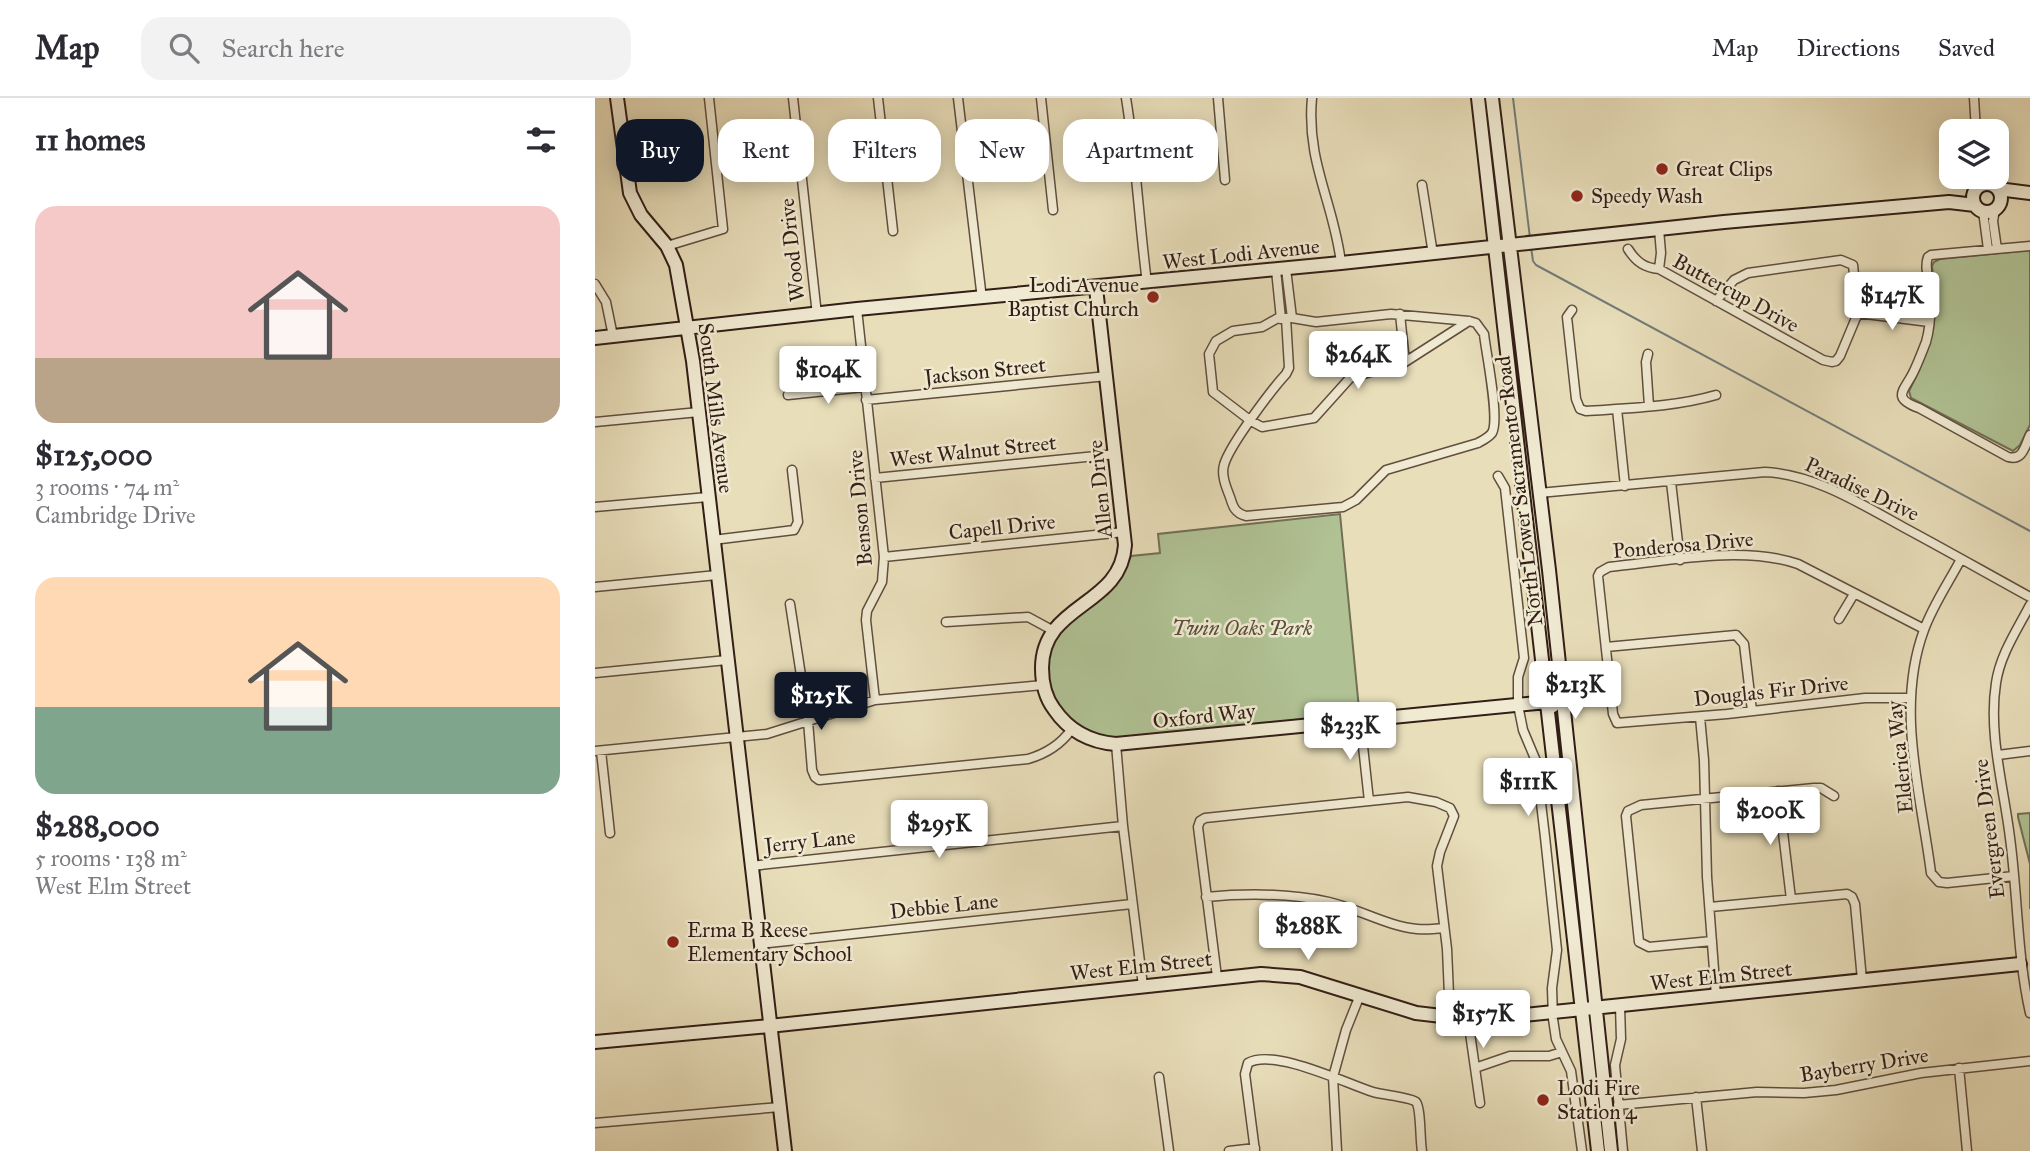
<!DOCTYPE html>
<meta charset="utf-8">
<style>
:root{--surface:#fff;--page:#f2f2f3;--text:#2b2b33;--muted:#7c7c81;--line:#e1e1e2;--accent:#111827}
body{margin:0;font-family:"IM FELL Great Primer",serif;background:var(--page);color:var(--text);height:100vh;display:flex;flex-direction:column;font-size:26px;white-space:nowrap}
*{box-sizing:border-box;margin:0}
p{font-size:23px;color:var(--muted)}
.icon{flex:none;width:38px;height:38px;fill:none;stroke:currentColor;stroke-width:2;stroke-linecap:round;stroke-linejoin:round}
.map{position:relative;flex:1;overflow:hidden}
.drawer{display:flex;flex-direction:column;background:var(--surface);width:595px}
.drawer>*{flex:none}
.top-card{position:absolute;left:21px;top:21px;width:665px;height:63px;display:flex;gap:14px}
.tools{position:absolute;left:1344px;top:21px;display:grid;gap:14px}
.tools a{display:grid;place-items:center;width:70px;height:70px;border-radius:14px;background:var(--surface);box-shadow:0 4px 18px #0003;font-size:35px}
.price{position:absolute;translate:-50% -60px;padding:0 16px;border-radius:7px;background:#fff;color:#222;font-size:23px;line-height:46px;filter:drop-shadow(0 2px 4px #0008)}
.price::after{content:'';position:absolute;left:50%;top:42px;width:21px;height:16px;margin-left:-10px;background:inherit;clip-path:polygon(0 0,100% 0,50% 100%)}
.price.active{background:var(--accent);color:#fff}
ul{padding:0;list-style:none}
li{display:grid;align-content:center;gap:14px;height:371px;padding:0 35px}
li span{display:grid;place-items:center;height:217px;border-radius:21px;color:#555}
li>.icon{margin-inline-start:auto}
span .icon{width:126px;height:126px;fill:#fffc;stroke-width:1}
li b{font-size:30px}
h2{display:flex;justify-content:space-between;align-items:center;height:84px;padding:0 35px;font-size:30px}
.tag{padding:0 24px;border-radius:21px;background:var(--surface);box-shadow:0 4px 18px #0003;font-size:24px;line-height:63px}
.tag.active{background:var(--accent);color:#fff}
header{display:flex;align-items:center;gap:42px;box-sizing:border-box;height:98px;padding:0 35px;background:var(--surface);border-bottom:2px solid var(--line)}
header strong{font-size:33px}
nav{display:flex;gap:38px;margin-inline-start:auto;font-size:24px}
.search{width:490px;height:63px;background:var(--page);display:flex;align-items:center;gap:18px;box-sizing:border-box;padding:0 24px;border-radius:21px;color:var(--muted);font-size:26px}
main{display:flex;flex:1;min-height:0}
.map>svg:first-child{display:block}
.green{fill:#b0c294;stroke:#717055;stroke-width:2}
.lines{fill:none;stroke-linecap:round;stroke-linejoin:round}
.stream{stroke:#727b79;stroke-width:2}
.street-casing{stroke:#604e3f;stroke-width:11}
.secondary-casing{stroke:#321e16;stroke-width:16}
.street{stroke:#f0ead2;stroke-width:8}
.secondary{stroke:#f0ead2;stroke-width:12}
.poi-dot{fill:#8f2418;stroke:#f0ead2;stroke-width:2.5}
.labels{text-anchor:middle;stroke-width:5;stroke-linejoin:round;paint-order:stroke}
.poi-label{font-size:21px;fill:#321e16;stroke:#f0ead2;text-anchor:start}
.street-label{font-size:21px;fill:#321e16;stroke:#f0ead2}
.park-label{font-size:21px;font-style:italic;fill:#584f3c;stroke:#f0ead2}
</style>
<header>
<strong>Map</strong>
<div class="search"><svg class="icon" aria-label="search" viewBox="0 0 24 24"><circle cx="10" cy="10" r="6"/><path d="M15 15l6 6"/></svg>Search here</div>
<nav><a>Map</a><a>Directions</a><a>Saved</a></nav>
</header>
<main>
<section class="drawer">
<h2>11 homes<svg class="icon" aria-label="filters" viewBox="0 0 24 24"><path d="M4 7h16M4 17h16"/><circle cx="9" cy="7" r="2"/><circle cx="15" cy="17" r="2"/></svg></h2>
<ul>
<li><span style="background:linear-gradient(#f6c9c9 70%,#b9a48a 0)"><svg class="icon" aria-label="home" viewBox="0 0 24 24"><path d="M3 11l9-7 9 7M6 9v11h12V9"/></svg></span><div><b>$125,000</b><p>3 rooms · 74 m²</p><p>Cambridge Drive</p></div></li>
<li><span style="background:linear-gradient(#ffd9b3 60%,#7fa58c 0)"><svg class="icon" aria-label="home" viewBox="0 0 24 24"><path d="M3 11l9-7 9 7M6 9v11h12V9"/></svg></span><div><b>$288,000</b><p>5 rooms · 138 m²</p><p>West Elm Street</p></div></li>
</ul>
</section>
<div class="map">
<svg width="1435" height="1053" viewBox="0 0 1435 1053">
<rect width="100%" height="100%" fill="#e8deba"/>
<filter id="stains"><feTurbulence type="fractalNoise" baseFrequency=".00286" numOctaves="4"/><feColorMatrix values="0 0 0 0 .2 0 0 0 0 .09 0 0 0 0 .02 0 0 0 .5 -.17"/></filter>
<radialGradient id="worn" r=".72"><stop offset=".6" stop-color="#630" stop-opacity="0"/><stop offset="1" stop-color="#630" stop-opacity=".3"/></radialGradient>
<!-- green -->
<path class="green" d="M1435 152V327L1425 347 1418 353 1316 300 1314 293C1338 246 1343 221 1337 168L1339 164 1345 161Z
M745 416 765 621 521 646 462 616 448 558 469 519 513 496 536 458 565 455 563 436Z
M1435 715V811V766L1423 719V716Z"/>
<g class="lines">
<!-- stream -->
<path class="stream" d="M918 0 935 140
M936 149 938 163 941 167 1435 433"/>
<defs>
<path id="street" d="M198 0 222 217
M283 0 298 133
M363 0 387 201
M446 0 458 112
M531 0C541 61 544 123 552 185
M623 0 630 82
M717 0C711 64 739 105 746 165
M1379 0 1381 33
M1393 79 1395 86
M827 87 838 156
M1383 88 1384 79
M1400 111 1398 123 1402 151
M1388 113 1393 151
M72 148 128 131 114 0
M1435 148 1336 157 1333 159C1329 170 1334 179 1335 191 1336 208 1336 227 1331 244 1327 254 1323 265 1318 275 1309 293 1296 300 1324 310L1413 359C1428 363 1430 348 1435 337
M1033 151C1041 164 1050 170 1064 171L1228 262 1237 264 1241 263 1245 258 1263 215 1258 167 1246 162 1153 175 1139 182 1121 203
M691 171 697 220
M1064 171 1066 155 1064 131
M681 172 686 221
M0 186 11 204 18 238
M262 211 289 459 287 484 272 513 271 522 280 602
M977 212 972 219 981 301 985 311 991 313C1034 310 1080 309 1121 297
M1263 215 1334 224
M805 216 810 264
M691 220 694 270 691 276C677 291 634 348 629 367 626 377 631 389 635 399 638 409 640 415 651 418L748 409 761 402 791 372 883 345C888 342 893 340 897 335 905 321 891 255 889 236L881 225 874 223 796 216 721 224 697 220H683L667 229 638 233 621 243 614 256 618 294 656 323 667 329 719 320 755 280 810 264 874 223
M1053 256 1051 264 1054 308
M193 297 269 289
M271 302 512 278
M1022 311 1030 388
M0 324 104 314
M903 378 910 390 929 560 923 579V607L928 632 941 663 950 739 962 852 957 890 958 921 961 941 976 973 987 1053
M280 380 521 356
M1076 384 1085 462
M944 395 1170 374C1219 376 1266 406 1308 429 1351 452 1393 476 1435 499
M0 409 113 399
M118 442 199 432 203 424 197 372
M289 459 529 434
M1366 461C1354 484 1338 507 1329 532 1300 610 1326 696 1336 775L1344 784 1352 785 1419 778
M0 489 122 477
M195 506 213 623 217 672 220 679 224 682 433 661C450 656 466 646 476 632
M1435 507C1422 532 1405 557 1401 585 1393 636 1409 690 1415 740 1423 799 1422 857 1435 915
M1244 521 1259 496
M351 524 433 519 457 532
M1011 549 1141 537 1149 546 1157 613
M0 575 132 562
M1315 600H1270L1132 616 1022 625 1018 616 1003 478 1005 474 1014 469C1072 463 1148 447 1203 466L1329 531
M1105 619 1109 662 1112 779 1121 898
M765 621 774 703
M521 646 528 728 548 888
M0 653 172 636 280 602 448 587
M6 653 15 735
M1403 657 1435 653
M1183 693 1196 801
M156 768 528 728
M611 799C653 795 693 795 734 804 764 811 792 828 822 831 831 832 840 831 849 830
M1115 809 1252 796 1257 799 1260 806 1267 882
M1117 843 1054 849 1044 844 1031 718 1033 713 1046 707 1219 690H1226L1239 698
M165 846 537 806
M622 879 603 729 605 723 610 720 813 699 841 704 855 710 859 718 845 754 842 768 852 851 855 920
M1025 908 1026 941 1020 967 1028 1053
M873 921 880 970
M1364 970 1372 1053
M564 979 574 1053
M1101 999 1107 1053
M885 1005 880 970 915 958H954L967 954
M1023 1007 1162 994 1209 995 1241 992 1326 975 1435 963
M0 1025 185 1009
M634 1053 660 1050
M660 1053 650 976 653 965C679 950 750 985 778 994 788 997 815 999 821 1004 826 1010 825 1044 827 1053
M742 1053 738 979 751 932 765 897"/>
<path id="secondary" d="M22 0 35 95 46 117 72 148 81 167 98 263 190 1053
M883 0 1003 1053
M897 0 954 472 1016 1053
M1378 100a14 14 0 1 1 28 0a14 14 0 1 1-28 0Z
M1403 91 1435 95
M501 190 530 447C526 509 447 505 447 570 447 584 450 599 459 611 474 633 494 644 521 646L952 604 958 608
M0 240 262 211 746 165 1129 124 1354 104 1380 107
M0 944 174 928 666 876 705 879 821 915 881 922 1425 866"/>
</defs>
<!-- street casing -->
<use href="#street" class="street-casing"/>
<!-- secondary casing -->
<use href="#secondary" class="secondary-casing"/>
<!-- street -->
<use href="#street" class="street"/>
<!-- secondary -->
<use href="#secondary" class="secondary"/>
</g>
<!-- markers -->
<g class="poi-dot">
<circle cx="1067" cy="71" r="7"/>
<circle cx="982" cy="98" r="7"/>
<circle cx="558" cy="199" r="7"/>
<circle cx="78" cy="844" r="7"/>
<circle cx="948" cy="1002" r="7"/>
</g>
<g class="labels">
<!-- poi labels -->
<g class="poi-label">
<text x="1081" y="78">Great Clips</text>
<text x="996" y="105">Speedy Wash</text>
<text x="544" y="194" text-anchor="end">Lodi Avenue<tspan x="544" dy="24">Baptist Church</tspan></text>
<text x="92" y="839">Erma B Reese<tspan x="92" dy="24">Elementary School</tspan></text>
<text x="962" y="997">Lodi Fire<tspan x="962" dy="24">Station 4</tspan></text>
</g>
<!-- street labels -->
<g class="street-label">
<text transform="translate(197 152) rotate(-96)" y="7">Wood Drive</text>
<text transform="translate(646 156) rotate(-6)" y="7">West Lodi Avenue</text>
<text transform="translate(1141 195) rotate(29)" y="7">Buttercup Drive</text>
<text transform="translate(390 273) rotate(-6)" y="7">Jackson Street</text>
<text transform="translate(121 310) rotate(83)" y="7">South Mills Avenue</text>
<text transform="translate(378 353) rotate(-6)" y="7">West Walnut Street</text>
<text transform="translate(505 391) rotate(-96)" y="7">Allen Drive</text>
<text transform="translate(1267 391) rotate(25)" y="7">Paradise Drive</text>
<text transform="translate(924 393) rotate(-97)" y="7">North Lower Sacramento Road</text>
<text transform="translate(265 410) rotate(-95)" y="7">Benson Drive</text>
<text transform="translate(407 429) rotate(-6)" y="7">Capell Drive</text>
<text transform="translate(1088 447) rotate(-5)" y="7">Ponderosa Drive</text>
<text transform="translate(1176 593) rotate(-6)" y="7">Douglas Fir Drive</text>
<text transform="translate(609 618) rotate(-6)" y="7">Oxford Way</text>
<text transform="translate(1305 659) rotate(-96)" y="7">Elderica Way</text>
<text transform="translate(1394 731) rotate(-97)" y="7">Evergreen Drive</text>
<text transform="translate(215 743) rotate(-6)" y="7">Jerry Lane</text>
<text transform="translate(349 808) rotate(-6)" y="7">Debbie Lane</text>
<text transform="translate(546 868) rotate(-6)" y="7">West Elm Street</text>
<text transform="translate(1126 878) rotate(-6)" y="7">West Elm Street</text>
<text transform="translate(1269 967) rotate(-9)" y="7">Bayberry Drive</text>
</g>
<!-- park labels -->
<g class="park-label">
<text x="647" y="537">Twin Oaks Park</text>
</g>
</g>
<rect width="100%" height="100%" filter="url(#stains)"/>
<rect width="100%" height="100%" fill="url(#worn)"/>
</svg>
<div class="tools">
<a><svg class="icon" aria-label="layers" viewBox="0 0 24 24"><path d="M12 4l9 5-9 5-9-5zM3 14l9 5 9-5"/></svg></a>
</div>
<b class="price" style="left:1297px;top:234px">$147K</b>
<b class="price" style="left:763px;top:293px">$264K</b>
<b class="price" style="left:233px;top:308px">$104K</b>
<b class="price" style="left:980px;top:623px">$213K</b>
<b class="price active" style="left:226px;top:634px">$125K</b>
<b class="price" style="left:755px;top:664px">$233K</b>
<b class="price" style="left:933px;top:720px">$111K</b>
<b class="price" style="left:1175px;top:749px">$200K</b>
<b class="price" style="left:344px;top:762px">$295K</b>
<b class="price" style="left:713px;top:864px">$288K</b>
<b class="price" style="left:888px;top:952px">$157K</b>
<div class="top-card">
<a class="tag active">Buy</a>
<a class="tag">Rent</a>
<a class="tag">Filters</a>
<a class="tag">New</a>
<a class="tag">Apartment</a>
</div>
</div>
</main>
